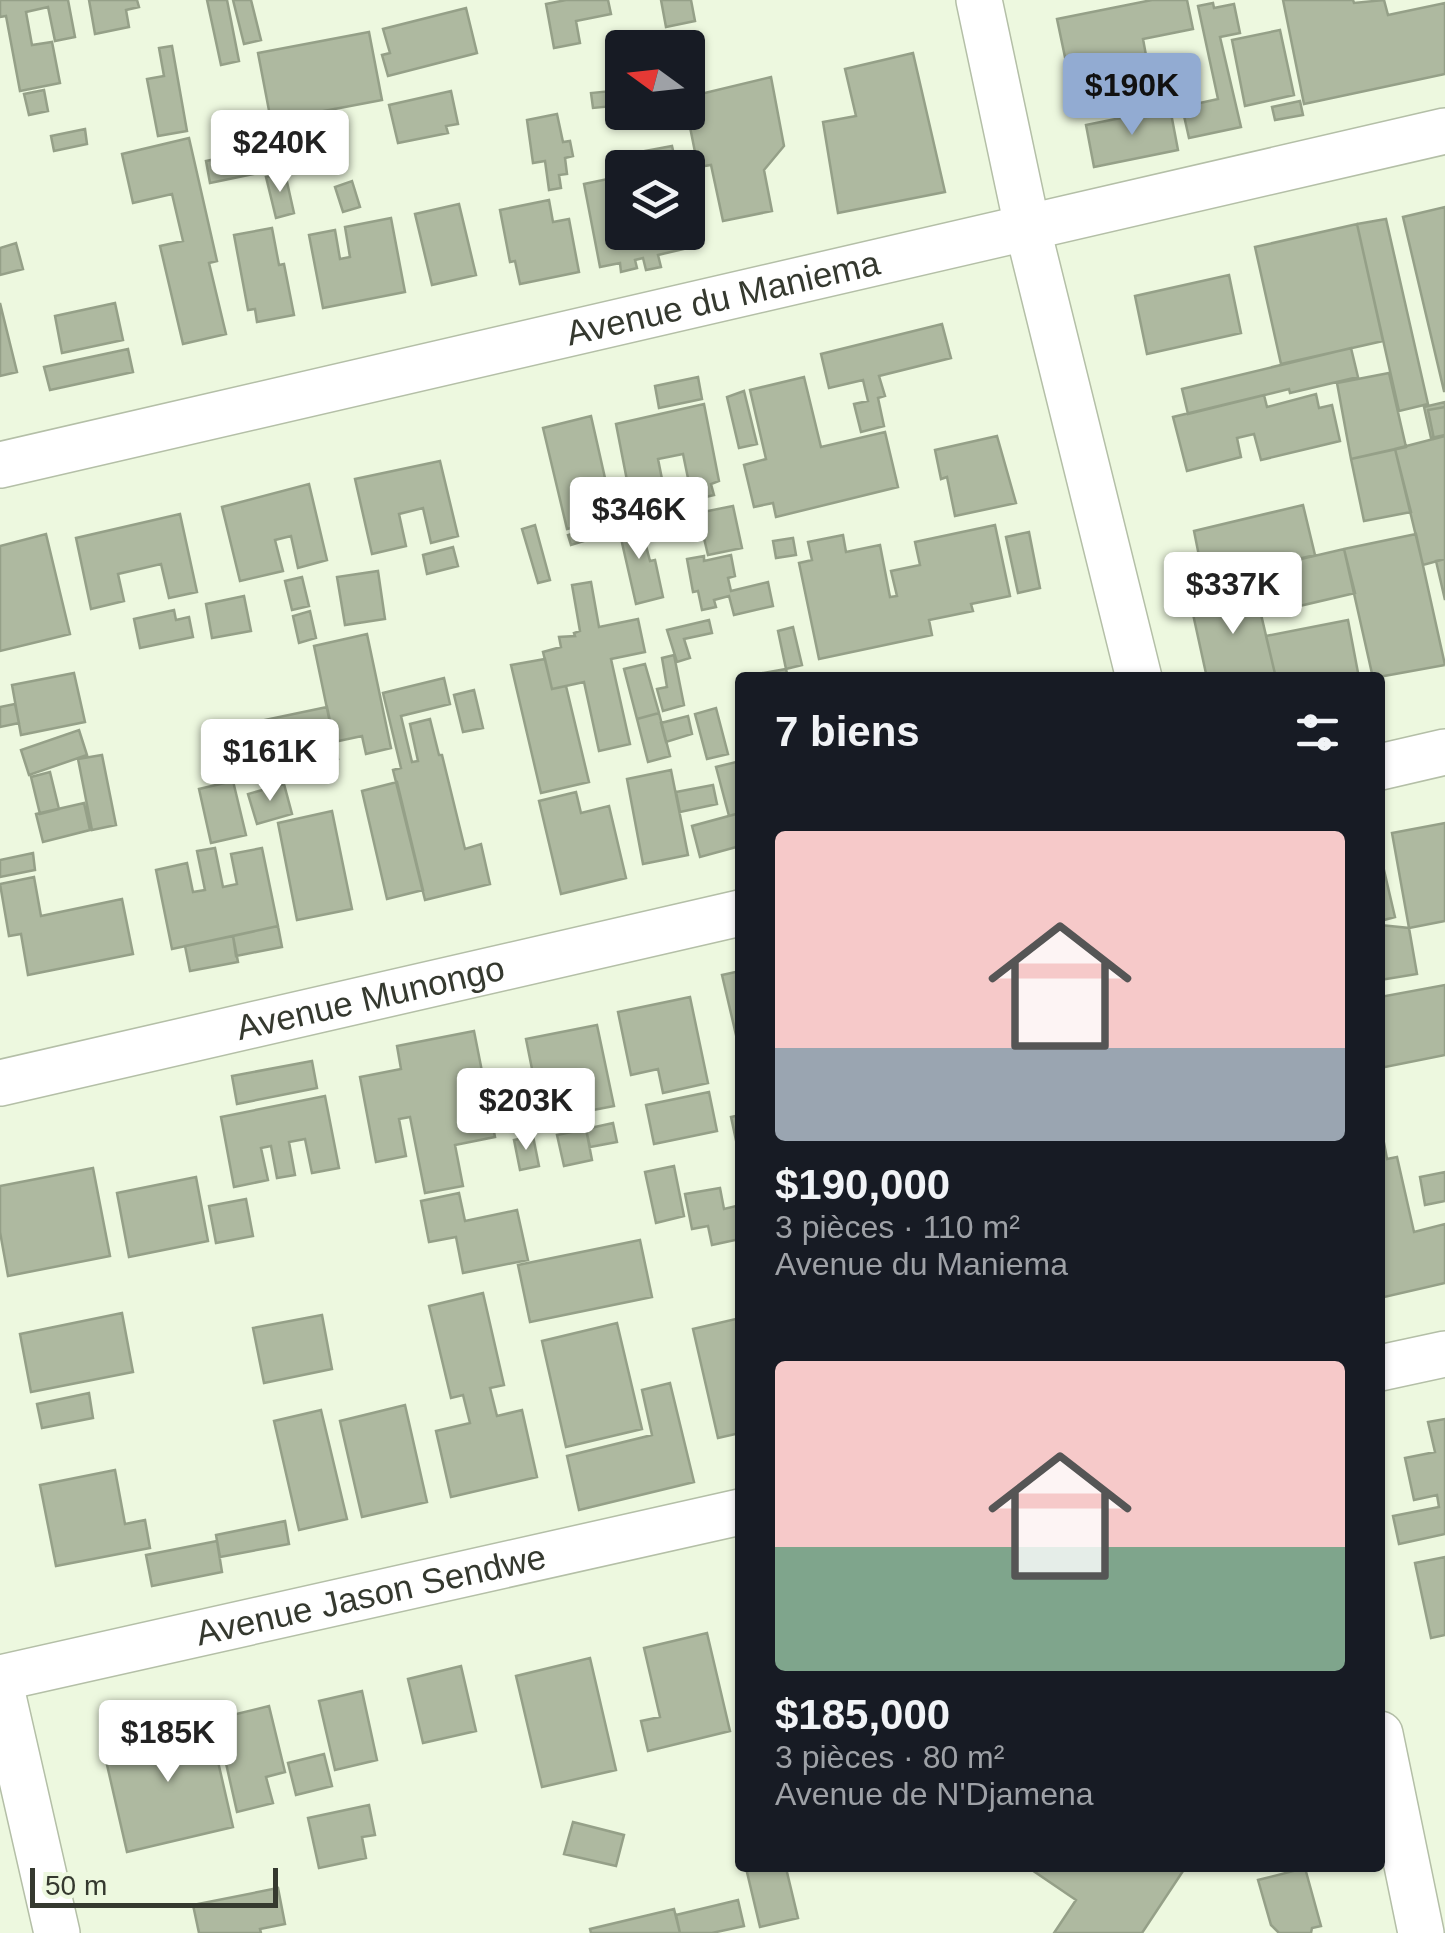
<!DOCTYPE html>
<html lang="fr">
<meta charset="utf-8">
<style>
:root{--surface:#171b24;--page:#20242c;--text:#f1f3f6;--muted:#9ea1a6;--accent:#92abd2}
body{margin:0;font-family:Arial,sans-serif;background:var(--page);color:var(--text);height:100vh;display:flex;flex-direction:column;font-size:38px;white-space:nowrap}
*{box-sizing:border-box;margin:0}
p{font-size:32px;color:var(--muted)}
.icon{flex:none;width:55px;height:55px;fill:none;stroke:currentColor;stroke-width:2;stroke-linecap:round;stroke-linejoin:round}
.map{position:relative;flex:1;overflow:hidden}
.details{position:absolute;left:735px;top:672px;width:650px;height:1200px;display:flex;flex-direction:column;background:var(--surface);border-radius:10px;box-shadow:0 2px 8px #0004}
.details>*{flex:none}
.needle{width:65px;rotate:285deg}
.controls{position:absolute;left:605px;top:30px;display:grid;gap:20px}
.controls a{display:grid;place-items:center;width:100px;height:100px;border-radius:10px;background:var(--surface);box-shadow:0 2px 8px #0004;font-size:50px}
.scale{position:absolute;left:30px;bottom:25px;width:248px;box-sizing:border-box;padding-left:10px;border:5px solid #35392f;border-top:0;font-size:28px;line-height:35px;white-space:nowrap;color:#35392f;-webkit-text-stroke:8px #edf8df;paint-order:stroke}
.price{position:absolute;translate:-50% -85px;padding:0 22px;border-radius:10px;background:#fff;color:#222;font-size:32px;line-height:65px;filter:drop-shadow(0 2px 5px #0008)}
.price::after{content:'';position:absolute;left:50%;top:60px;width:30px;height:22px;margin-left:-15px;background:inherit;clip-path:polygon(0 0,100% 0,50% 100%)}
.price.current{background:var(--accent);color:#111}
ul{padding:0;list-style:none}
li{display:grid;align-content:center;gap:20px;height:530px;padding:0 40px}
li span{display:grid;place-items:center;height:310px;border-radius:10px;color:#555}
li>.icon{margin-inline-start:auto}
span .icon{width:180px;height:180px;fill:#fffc;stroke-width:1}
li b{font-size:42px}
h2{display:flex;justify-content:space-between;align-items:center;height:120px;padding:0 40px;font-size:42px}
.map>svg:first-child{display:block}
.building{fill:#aeb9a0;stroke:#95a088;stroke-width:2.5}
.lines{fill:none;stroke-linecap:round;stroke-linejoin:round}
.minor-casing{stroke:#b4bfa7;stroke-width:48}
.minor{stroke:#fff;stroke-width:45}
.labels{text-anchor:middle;stroke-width:9;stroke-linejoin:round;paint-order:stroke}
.street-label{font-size:35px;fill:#35392f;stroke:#edf8df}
</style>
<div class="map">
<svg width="1445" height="1933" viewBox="0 0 1445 1933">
<rect width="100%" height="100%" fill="#edf8df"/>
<!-- building -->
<path class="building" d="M0 0H68L75 37 55 41 48 7 26 12 32 45 52 42 60 83 20 91 6 16 0 17Z
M89 0H137L139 7 126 10 129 27 95 34Z
M207 0H227L239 61 221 65Z
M233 0H251L261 40 244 44Z
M566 0H608L611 14 576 21 580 43 554 48 546 4Z
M661 0H691L695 21 666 27Z
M1152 0H1187L1193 29 1143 39 1148 66 1126 70 1130 94 1075 105 1057 19Z
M1283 0H1353L1354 3 1384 0 1388 15 1445 3V74L1304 104Z
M1213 3 1214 8 1234 4 1240 33 1220 37 1241 127 1189 138 1182 107 1218 99 1198 6Z
M466 8 477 53 388 76 382 55 390 53 383 29Z
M1280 30 1294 95 1245 106 1232 40Z
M369 32 382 100 271 121 258 53Z
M172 46 187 131 158 136 147 79 164 76 159 48Z
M913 53 945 192 838 213 823 122 856 116 845 69Z
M771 77 784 146 764 170 772 211 723 221 711 165 698 167 687 112 688 97Z
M44 90 48 111 29 115 24 94Z
M451 91 458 124 446 126 448 133 398 143 389 105Z
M611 91 614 106 593 108 591 93Z
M1300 101 1303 115 1275 120 1272 107Z
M1170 108 1178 150 1094 167 1086 125Z
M557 114 563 142 570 141 573 156 565 158 567 174 559 175 561 188 549 190 545 161 533 163 527 120Z
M253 120 258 143 218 151 213 128Z
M85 129 87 144 54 151 51 136Z
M189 138 217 261 209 263 226 334 183 344 160 246 183 241 172 194 133 203 122 154Z
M672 146 677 168H648L645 151Z
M258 150 263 172 210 183 206 161Z
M285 173 294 213 276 218 266 177Z
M622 176V232H688V222L692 247 658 255 661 267 646 270 643 258 635 260 637 268 621 272 620 263 600 267 584 184Z
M352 181 360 207 343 212 335 187Z
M549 200 553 222 569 219 579 272 520 284 515 261 510 262 500 210Z
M459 204 476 275 432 285 415 214Z
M1445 207V391H1444L1403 217Z
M391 218 405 292 323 308 309 235 335 230 340 259 350 257 345 227Z
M1386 219 1428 404 1399 411 1357 224Z
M1357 224 1383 341 1281 364 1255 247Z
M272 228 279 265 284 264 294 315 257 322 255 309 248 310 234 235Z
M16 243 23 269 0 275V248Z
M1229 275 1241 333 1147 354 1135 296Z
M0 303 17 372 0 376Z
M115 303 123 340 62 353 55 316Z
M942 324 951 358 879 376 885 396 878 398 884 426 861 432 854 404 868 401 863 380 829 388 821 354Z
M1351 348 1358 377 1290 393 1289 389 1188 414 1182 389Z
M128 349 133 372 50 390 44 367Z
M1389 373 1406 447 1351 459 1337 383Z
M698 377 702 399 659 408 655 386Z
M804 377 821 447 885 432 898 487 776 517 773 503 754 507 744 465 766 459 750 390Z
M744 391 757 444 739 448 727 397Z
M1316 394 1319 408 1332 405 1340 441 1261 460 1254 434 1237 438 1241 457 1187 471 1173 417 1264 395 1267 407Z
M1445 402V435L1431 438 1424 407Z
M704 404 719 481 711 484 714 495 697 499 699 512 682 516 676 490 690 488 683 454 658 459 665 494 631 501 616 424Z
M1445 407V436L1434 439 1428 410Z
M591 416 614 518 567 529 543 428Z
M997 436 1016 503 955 516 947 477 941 479 935 450Z
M1445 436V559L1423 565 1395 449Z
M1395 449 1411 512 1364 521 1351 459Z
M440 461 458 536 431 543 423 508 399 514 406 546 372 554 355 479Z
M309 484 327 560 298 568 291 536 275 540 283 571 240 581 222 507Z
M1303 505 1315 555 1204 581 1194 531Z
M733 506 742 548 708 555 698 513Z
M180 514 197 592 169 598 161 564 118 574 124 601 91 609 76 538Z
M638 515 650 561 655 560 663 597 636 604 617 521Z
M604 524 607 534 571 545 568 535Z
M535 525 550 580 538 583 522 529Z
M995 525 1010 596 971 604 973 611 929 620 932 635 819 659 799 563 812 560 808 542 843 535 846 552 880 545 890 597 897 596 891 571 920 565 915 542Z
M1029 532 1040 588 1018 593 1006 537Z
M46 534 70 634 0 651V546Z
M1416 534 1445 665 1373 678 1344 549Z
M793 538 796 555 776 558 773 541Z
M453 547 458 566 427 574 423 555Z
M1344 549 1355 593 1261 615 1255 589 1191 605 1186 586Z
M731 555 735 576 728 578 731 591 768 582 773 606 734 615 729 596 714 600 716 607 702 610 698 591 693 592 687 559 704 556V561Z
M1445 559V600L1436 561Z
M1274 567 1278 587 1234 597 1229 577Z
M378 571 385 619 345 625 337 577Z
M302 577 309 606 292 610 285 581Z
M591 582 599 627 638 619 645 652 611 659 630 744 599 751 584 682 552 689 543 652 561 647 559 637 575 636 574 633 580 631 572 585Z
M1255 589 1276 678H1207L1191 605Z
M244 596 251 631 212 638 206 604Z
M174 610 176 620 189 617 193 637 140 648 134 619Z
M310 611 316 638 299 643 293 616Z
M709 620 712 633 684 639 690 658 677 662 667 630Z
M1348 620 1359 678H1276L1266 636Z
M793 627 802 665 786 669 778 631Z
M367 634 391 748 366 754 362 736 334 742 314 646Z
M674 655 684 705 663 711 657 689 667 687 662 658Z
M545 659 552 689 566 686 589 782 541 793 511 665Z
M645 664 659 713 637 719 624 669Z
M786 669 788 678H764L763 673Z
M74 673 85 722 21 735 12 685Z
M444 678 450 704 401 716 412 762 418 761 410 724 430 719 439 755H442L465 849 481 844 490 884 425 900 393 770 401 768 383 693Z
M474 690 483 728 463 732 454 695Z
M15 704 19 723 0 727V707Z
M327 707 338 759 265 774 255 722Z
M716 708 728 754 707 759 695 714Z
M659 713 670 756 648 762 637 719Z
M688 716 692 734 666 742 661 723Z
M79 730 87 755 29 775 21 750Z
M102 755 116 825 92 830 78 759Z
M740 761V813L729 816 716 767Z
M671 770 688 855 643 864 627 779Z
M50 772 59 809 40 814 31 777Z
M233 781 246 835 211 843 199 789Z
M397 782 423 890 387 899 362 791Z
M284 784 292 814 257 824 248 794Z
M713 785 717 804 680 812 676 792Z
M576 792 581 813 609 806 626 878 561 894 539 801Z
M84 803 90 830 43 842 36 814Z
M332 811 352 909 297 920 278 823Z
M740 813V846L700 857 692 826Z
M1445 823V921L1409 928 1392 833Z
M215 848 223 887 237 884 231 854 262 848 278 926 172 949 156 870 187 863 193 892 205 890 197 851Z
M33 853 35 870 0 877V860Z
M1380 853 1395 917 1380 921Z
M34 877 41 916 122 899 133 954 28 975 21 934 9 936 0 884Z
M1380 925 1409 928 1417 974 1380 980Z
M278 926 282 947 236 956 233 936Z
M233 936 238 962 190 971 185 946Z
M740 971V1052L722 975Z
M1445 985V1055L1380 1068V997Z
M690 997 708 1083 663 1093 658 1069 631 1075 618 1012Z
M597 1025 614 1106 588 1111 586 1100 540 1109 526 1039Z
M474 1031 495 1137 455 1145 463 1186 425 1193 410 1117 399 1119 406 1156 376 1162 360 1077 401 1069 397 1046Z
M312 1061 317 1088 237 1104 232 1076Z
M709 1092 717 1131 654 1144 646 1105Z
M325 1096 339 1168 312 1173 305 1139 289 1142 295 1175 277 1178 271 1146 261 1148 268 1180 234 1187 221 1117Z
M740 1115V1159L731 1117Z
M613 1123 617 1142 590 1147 586 1129Z
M586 1129 592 1160 564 1166 557 1135Z
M533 1136 539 1166 520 1170 514 1140Z
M1384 1143 1387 1159 1397 1157 1414 1232 1445 1224V1283L1380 1298V1144Z
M674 1166 684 1216 656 1223 645 1172Z
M93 1168 110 1256 8 1276 0 1232V1186Z
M1445 1172V1201L1425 1205 1420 1177Z
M196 1177 208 1241 129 1257 117 1193Z
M720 1188 724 1209 740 1205V1239L712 1245 708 1226 692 1229 685 1194Z
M459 1193 465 1221 517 1210 528 1260 463 1273 456 1237 429 1242 421 1201Z
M246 1199 253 1236 216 1243 209 1206Z
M640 1240 652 1297 530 1322 518 1265Z
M483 1293 504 1385 490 1388 497 1416 522 1410 537 1477 451 1497 436 1431 470 1423 463 1395 451 1398 429 1306Z
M122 1313 133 1372 31 1392 20 1334Z
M322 1315 332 1369 264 1383 253 1328Z
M740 1318V1433L718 1438 693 1329Z
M617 1323 642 1429 566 1447 542 1341Z
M670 1383 694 1482 579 1510 567 1456 652 1435 642 1390Z
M89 1393 93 1418 42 1428 37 1404Z
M405 1405 427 1502 362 1517 340 1421Z
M321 1410 347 1519 299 1530 274 1421Z
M1445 1419V1534L1399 1544 1393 1516 1439 1507 1437 1495 1414 1500 1405 1458 1435 1452 1428 1422Z
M115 1470 125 1524 145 1520 150 1548 56 1566 40 1485Z
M285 1521 289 1544 220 1557 216 1535Z
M217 1541 222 1572 152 1586 146 1555Z
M1445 1557V1635L1431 1638 1415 1563Z
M707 1633 730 1731 648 1751 641 1721 660 1717 644 1648Z
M590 1658 616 1770 542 1787 516 1676Z
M461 1666 476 1731 423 1743 408 1679Z
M362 1691 377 1760 335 1770 319 1701Z
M269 1706 285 1772 266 1777 273 1803 237 1812 216 1719Z
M208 1718 233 1827 127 1852 102 1743Z
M324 1754 332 1786 296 1795 288 1763Z
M369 1805 375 1835 362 1837 366 1858 319 1868 308 1818Z
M573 1822 624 1835 616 1866 564 1854Z
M746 1868H786L798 1918 760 1927Z
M1034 1868H1185L1142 1933H1054L1076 1900 1032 1870Z
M1305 1868 1321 1926 1312 1928 1311 1933H1279L1271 1925 1258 1880Z
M278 1888 285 1924 260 1929 261 1933H199L193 1905Z
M738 1900 744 1926 712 1933H680L676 1915Z
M674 1909 680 1933H591L590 1929Z"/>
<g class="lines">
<defs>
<g id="minor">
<path d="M979 0 1027 226 1139 678"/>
<path id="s1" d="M0 465 1445 131"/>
<path d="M1380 767 1445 752"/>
<path id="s2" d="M0 1083 740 913"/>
<path d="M1380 1368 1445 1354"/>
<path id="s3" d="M0 1678 740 1512"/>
<path d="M0 1683 57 1933"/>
<path d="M1380 1734 1421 1933"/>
</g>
</defs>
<!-- minor casing -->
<use href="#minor" class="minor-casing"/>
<!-- minor -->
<use href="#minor" class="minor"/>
</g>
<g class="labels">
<!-- street labels -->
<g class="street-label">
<text dy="12" stroke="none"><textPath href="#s1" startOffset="742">Avenue du Maniema</textPath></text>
<text dy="12" stroke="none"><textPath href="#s2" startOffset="380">Avenue Munongo</textPath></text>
<text dy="12" stroke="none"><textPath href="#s3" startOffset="380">Avenue Jason Sendwe</textPath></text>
</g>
</g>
</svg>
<div class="controls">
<a><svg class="needle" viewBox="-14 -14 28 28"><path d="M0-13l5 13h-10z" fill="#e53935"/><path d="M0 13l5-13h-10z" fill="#9ea1a6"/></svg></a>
<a><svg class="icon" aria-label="layers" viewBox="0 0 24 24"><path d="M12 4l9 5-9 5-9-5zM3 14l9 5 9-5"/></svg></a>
</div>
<div class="scale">50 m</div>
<b class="price current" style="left:1132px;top:138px">$190K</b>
<b class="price" style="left:280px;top:195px">$240K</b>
<b class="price" style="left:639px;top:562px">$346K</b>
<b class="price" style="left:1233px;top:637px">$337K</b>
<b class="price" style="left:270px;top:804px">$161K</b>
<b class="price" style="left:526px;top:1153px">$203K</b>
<b class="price" style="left:168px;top:1785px">$185K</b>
<section class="details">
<h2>7 biens<svg class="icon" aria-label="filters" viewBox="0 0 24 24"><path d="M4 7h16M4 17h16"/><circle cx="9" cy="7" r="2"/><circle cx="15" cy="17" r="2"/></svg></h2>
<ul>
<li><span style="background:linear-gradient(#f6c9c9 70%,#9aa5b1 0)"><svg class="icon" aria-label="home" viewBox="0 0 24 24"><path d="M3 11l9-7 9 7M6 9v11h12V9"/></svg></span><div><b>$190,000</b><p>3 pièces · 110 m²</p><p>Avenue du Maniema</p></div></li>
<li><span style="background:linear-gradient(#f6c9c9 60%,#7fa58c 0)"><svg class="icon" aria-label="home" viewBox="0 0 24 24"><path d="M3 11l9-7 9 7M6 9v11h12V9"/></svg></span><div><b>$185,000</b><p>3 pièces · 80 m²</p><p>Avenue de N'Djamena</p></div></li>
</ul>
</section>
</div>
